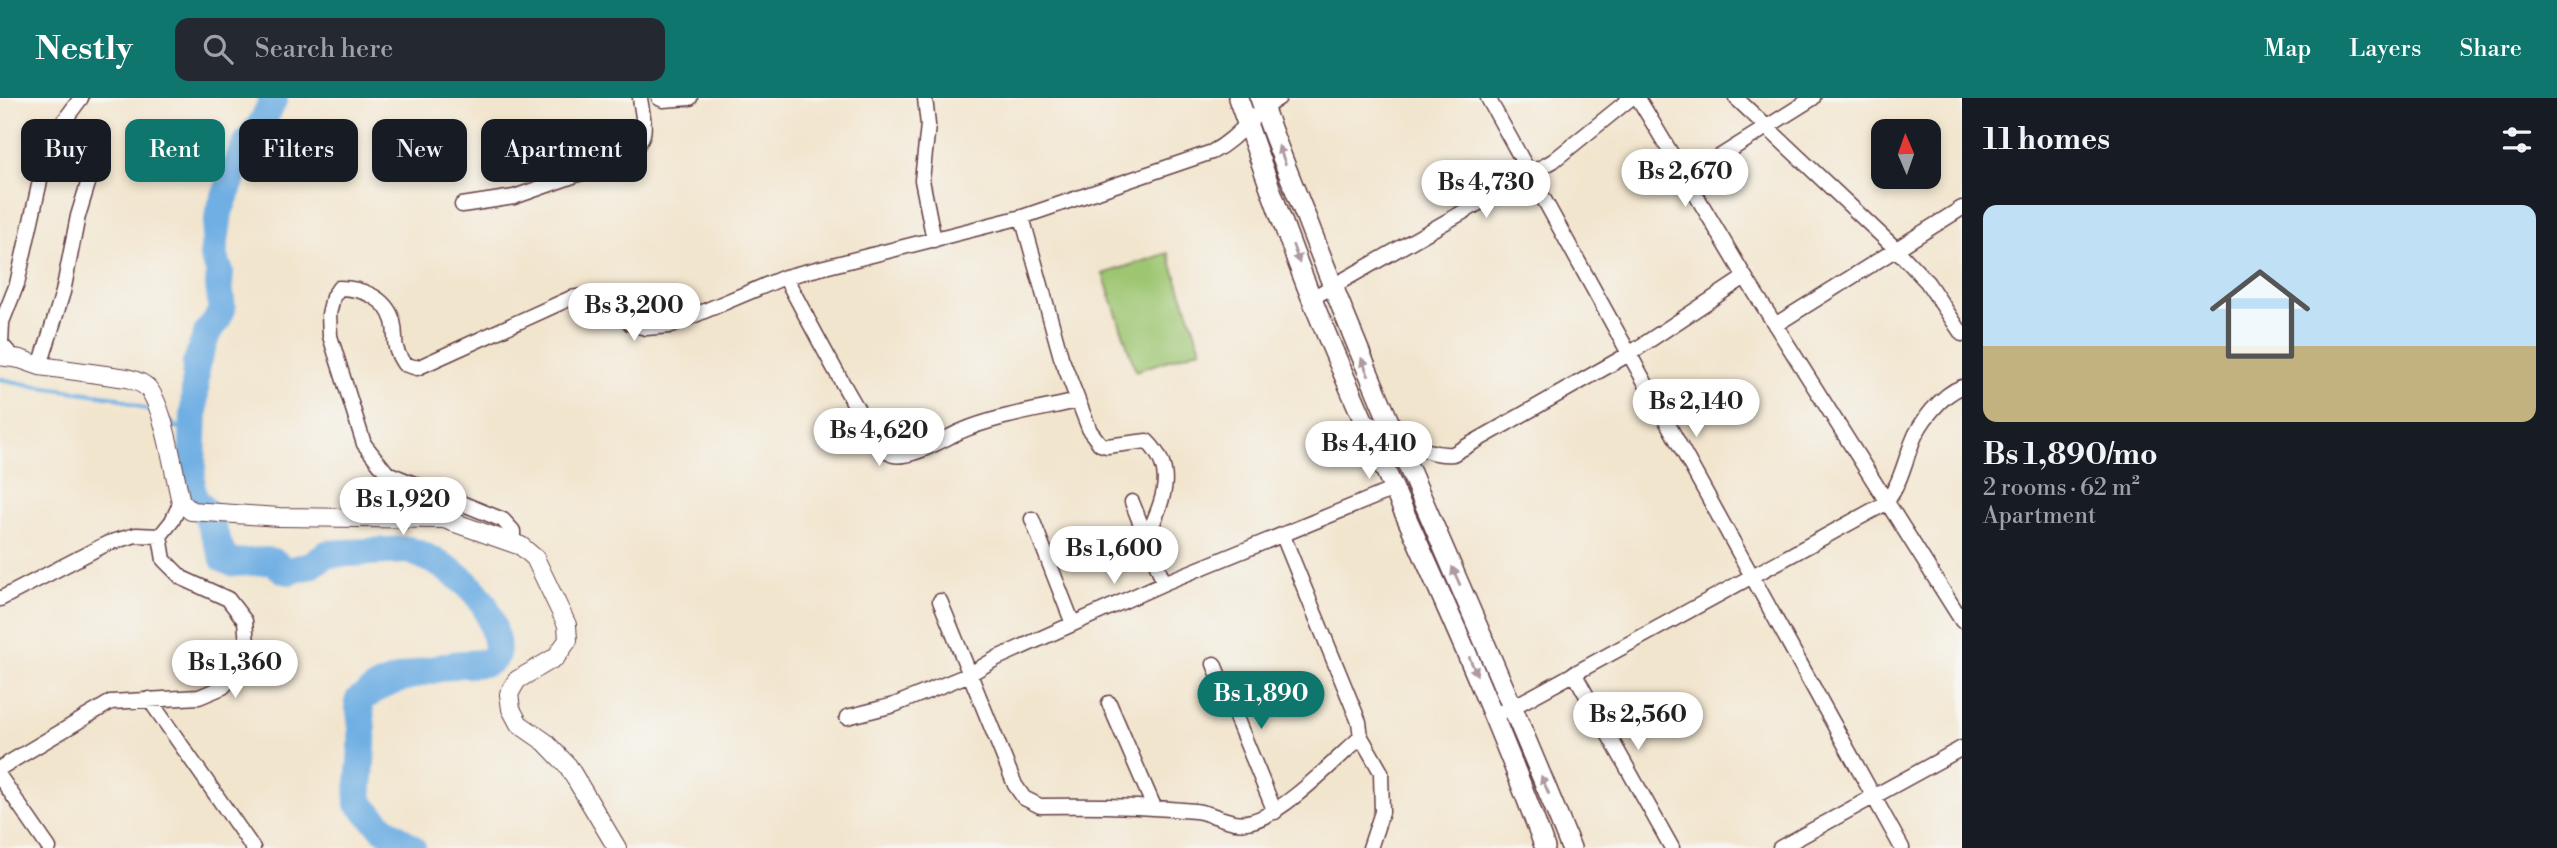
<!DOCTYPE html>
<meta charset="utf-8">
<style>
:root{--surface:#171b24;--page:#242831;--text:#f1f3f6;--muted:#9ea1a6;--line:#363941;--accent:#0f766e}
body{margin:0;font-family:"Libre Bodoni",serif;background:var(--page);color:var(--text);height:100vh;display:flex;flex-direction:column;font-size:26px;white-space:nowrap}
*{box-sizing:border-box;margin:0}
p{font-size:23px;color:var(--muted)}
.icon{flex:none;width:38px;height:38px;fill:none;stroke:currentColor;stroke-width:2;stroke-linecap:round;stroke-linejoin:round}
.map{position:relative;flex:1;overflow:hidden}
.drawer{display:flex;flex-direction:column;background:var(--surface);width:595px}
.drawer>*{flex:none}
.hud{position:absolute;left:21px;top:21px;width:665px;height:63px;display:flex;gap:14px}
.needle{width:46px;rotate:358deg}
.tools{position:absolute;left:1871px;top:21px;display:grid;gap:14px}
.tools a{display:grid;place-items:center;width:70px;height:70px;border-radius:14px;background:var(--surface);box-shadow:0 4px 10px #0003;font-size:35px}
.price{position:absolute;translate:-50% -60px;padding:0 16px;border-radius:24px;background:#fff;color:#222;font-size:23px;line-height:46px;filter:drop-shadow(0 2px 4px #0008)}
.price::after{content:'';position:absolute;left:50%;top:42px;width:21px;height:16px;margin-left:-10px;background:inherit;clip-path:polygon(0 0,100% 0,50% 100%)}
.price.active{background:var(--accent);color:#fff}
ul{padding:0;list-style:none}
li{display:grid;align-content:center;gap:14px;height:371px;padding:0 21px}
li+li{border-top:2px solid var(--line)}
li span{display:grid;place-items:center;height:217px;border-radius:14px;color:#555}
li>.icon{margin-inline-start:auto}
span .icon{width:126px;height:126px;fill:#fffc;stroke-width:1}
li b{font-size:30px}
h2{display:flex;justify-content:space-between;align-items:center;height:84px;padding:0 21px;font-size:30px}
.tag{padding:0 24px;border-radius:14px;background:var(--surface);box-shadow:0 4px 10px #0003;font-size:24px;line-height:63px}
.tag.active{background:var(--accent);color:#fff}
header{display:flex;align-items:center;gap:42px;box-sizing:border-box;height:98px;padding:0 35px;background:var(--accent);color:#fff}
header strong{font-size:33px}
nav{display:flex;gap:38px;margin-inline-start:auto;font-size:24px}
.search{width:490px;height:63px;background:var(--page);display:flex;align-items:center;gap:18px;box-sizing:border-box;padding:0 24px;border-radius:14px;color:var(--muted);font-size:26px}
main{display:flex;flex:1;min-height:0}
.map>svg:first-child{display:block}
.green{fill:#9ec672;stroke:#74724e;stroke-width:2}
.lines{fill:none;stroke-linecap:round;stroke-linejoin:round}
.stream{stroke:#70afe3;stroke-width:4.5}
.river{stroke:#70afe3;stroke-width:28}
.minor-casing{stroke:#633d43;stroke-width:17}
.tertiary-casing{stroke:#633d43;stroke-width:20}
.secondary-casing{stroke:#633d43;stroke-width:22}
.minor{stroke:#fff;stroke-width:14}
.tertiary{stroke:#fff;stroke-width:18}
.secondary{stroke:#fff;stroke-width:19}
.oneway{fill:#ae9aa0}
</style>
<header>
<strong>Nestly</strong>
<div class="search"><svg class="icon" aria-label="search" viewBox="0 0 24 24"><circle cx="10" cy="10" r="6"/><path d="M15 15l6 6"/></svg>Search here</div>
<nav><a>Map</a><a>Layers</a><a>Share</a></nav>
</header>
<main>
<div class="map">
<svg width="1962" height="750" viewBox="0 0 1962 750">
<rect width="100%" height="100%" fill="#f6f6f2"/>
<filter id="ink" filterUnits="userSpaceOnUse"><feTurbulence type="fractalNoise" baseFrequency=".0143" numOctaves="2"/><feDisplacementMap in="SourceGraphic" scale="14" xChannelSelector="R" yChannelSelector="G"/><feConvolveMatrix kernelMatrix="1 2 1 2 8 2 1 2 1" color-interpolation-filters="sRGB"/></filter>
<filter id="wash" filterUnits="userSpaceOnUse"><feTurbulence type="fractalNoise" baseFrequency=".00686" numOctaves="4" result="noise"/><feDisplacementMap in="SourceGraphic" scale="28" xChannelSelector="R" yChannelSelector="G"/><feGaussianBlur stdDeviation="1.57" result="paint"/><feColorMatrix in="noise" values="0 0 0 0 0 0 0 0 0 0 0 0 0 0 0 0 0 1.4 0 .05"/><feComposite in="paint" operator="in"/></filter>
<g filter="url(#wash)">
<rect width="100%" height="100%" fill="#f2e5ce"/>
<!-- green -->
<path class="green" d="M1168 155 1201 251 1136 273 1103 176Z"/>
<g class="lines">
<!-- stream -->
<path class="stream" d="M0 281 29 287 115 299 152 314
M169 322 176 329 193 333"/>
<!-- river -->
<path class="river" d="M274 0 262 25 245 47 219 114 213 158 220 174 219 187 222 211 216 224 208 233 196 266 191 392 195 402 206 414 224 461 233 465 267 463 274 464 284 472 289 473 311 467 327 456 408 452C433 460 463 478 479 499 488 510 492 524 495 538 497 546 499 557 491 562 482 568 465 564 454 567 429 572 400 579 377 590 371 594 366 598 359 602L358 605C367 639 359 670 358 704L382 729 412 750"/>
</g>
</g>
<g filter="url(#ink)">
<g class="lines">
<defs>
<path id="minor" d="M659 0 663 2 690 0
M925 0 928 27 922 82 934 142
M1488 0 1902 750
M1638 0 1745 179 1962 523
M1736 0 1896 151 1927 184 1962 236
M1687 79 1813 0
M462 107 514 99 627 59C650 38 644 28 640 0
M1022 119 1061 259 1090 333 1100 346 1107 348 1147 343C1179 375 1161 404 1147 440
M785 179C800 205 874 353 893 357 911 361 942 342 959 334 996 318 1038 312 1078 303
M1312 200 1553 63 1631 0
M1775 227 1962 110
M19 260 11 257 1 246 2 224 17 186 46 56 55 35 81 0
M40 268 63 194 78 118 98 53
M1366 324C1374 327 1384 330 1392 334 1414 345 1426 358 1453 356L1629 256 1745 179
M1132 404 1164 485
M1032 421 1073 526
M513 446V433L503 422 387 375 364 346 330 238 329 216 333 199 339 190C361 190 386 199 393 223 398 243 390 245 404 266L417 270 571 200 584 198 602 200 631 226 646 230 669 228 785 179 1022 119 1212 54C1239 40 1254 14 1279 0
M0 501 108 445 136 437 160 438
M940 503 1015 687 1024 700 1040 708C1092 707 1143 708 1195 713 1215 715 1231 729 1252 723 1284 715 1334 663 1361 639L1359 624 1283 438
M1214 566 1275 714
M1574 575 1672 750
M149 601 253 750
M1109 605 1154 709
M1494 617 1513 609 1886 405C1900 386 1904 366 1912 345 1919 325 1942 296 1962 289
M847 619 894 607 970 576 997 560 1164 485 1394 391
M1361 639 1381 674 1382 714 1370 750
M0 670 111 604 199 599 223 589 241 570 247 546 245 523 228 501 182 480 164 462 160 438 172 423 181 404
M0 679 49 750
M1780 750 1962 650"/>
<path id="tertiary" d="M0 258 20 261 40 268 127 280C136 283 145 285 150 293 165 314 174 376 181 404L191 413 279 419 444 421 521 448 535 460 567 527 568 542 556 559 517 582 509 596 511 611 519 626 545 644 568 668 617 750"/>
<path id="secondary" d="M1238 0C1262 67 1285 134 1311 199 1386 384 1477 562 1545 750
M1260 0C1274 40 1290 80 1306 119 1387 332 1486 538 1571 750"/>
</defs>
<!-- minor casing -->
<use href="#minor" class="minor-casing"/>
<!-- tertiary casing -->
<use href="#tertiary" class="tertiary-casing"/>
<!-- secondary casing -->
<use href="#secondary" class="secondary-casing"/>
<!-- minor -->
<use href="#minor" class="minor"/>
<!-- tertiary -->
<use href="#tertiary" class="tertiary"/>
<!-- secondary -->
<use href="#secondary" class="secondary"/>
</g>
<!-- one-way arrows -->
<defs><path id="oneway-solid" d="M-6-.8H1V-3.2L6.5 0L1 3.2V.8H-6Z" transform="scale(1.75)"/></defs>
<g class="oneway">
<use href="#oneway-solid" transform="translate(1282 57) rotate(-111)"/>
<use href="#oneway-solid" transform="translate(1296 156) rotate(70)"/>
<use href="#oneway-solid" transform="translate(1365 269) rotate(-112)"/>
<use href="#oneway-solid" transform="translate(1456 478) rotate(-114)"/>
<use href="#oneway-solid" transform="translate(1473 568) rotate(67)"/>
<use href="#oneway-solid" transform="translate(1545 687) rotate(-113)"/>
</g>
</g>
</svg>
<div class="tools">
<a><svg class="needle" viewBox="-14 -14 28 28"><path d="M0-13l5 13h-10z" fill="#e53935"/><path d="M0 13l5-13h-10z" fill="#9ea1a6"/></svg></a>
</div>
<b class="price" style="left:1685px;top:111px">Bs 2,670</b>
<b class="price" style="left:1486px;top:122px">Bs 4,730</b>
<b class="price" style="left:634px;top:245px">Bs 3,200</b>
<b class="price" style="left:1696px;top:341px">Bs 2,140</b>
<b class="price" style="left:879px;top:370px">Bs 4,620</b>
<b class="price" style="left:1369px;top:383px">Bs 4,410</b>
<b class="price" style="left:403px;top:439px">Bs 1,920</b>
<b class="price" style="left:1114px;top:488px">Bs 1,600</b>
<b class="price" style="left:235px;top:602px">Bs 1,360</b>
<b class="price active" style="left:1261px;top:633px">Bs 1,890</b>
<b class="price" style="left:1638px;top:654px">Bs 2,560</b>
<div class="hud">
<a class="tag">Buy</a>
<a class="tag active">Rent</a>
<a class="tag">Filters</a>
<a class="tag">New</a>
<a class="tag">Apartment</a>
</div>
</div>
<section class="drawer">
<h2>11 homes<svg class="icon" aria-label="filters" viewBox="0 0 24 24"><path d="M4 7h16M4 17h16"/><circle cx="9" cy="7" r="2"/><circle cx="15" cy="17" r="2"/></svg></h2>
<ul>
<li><span style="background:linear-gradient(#bfe0f5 65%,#c2b280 0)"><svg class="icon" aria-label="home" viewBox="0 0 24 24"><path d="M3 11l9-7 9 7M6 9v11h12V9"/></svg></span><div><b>Bs 1,890/mo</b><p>2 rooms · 62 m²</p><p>Apartment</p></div></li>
</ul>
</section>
</main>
